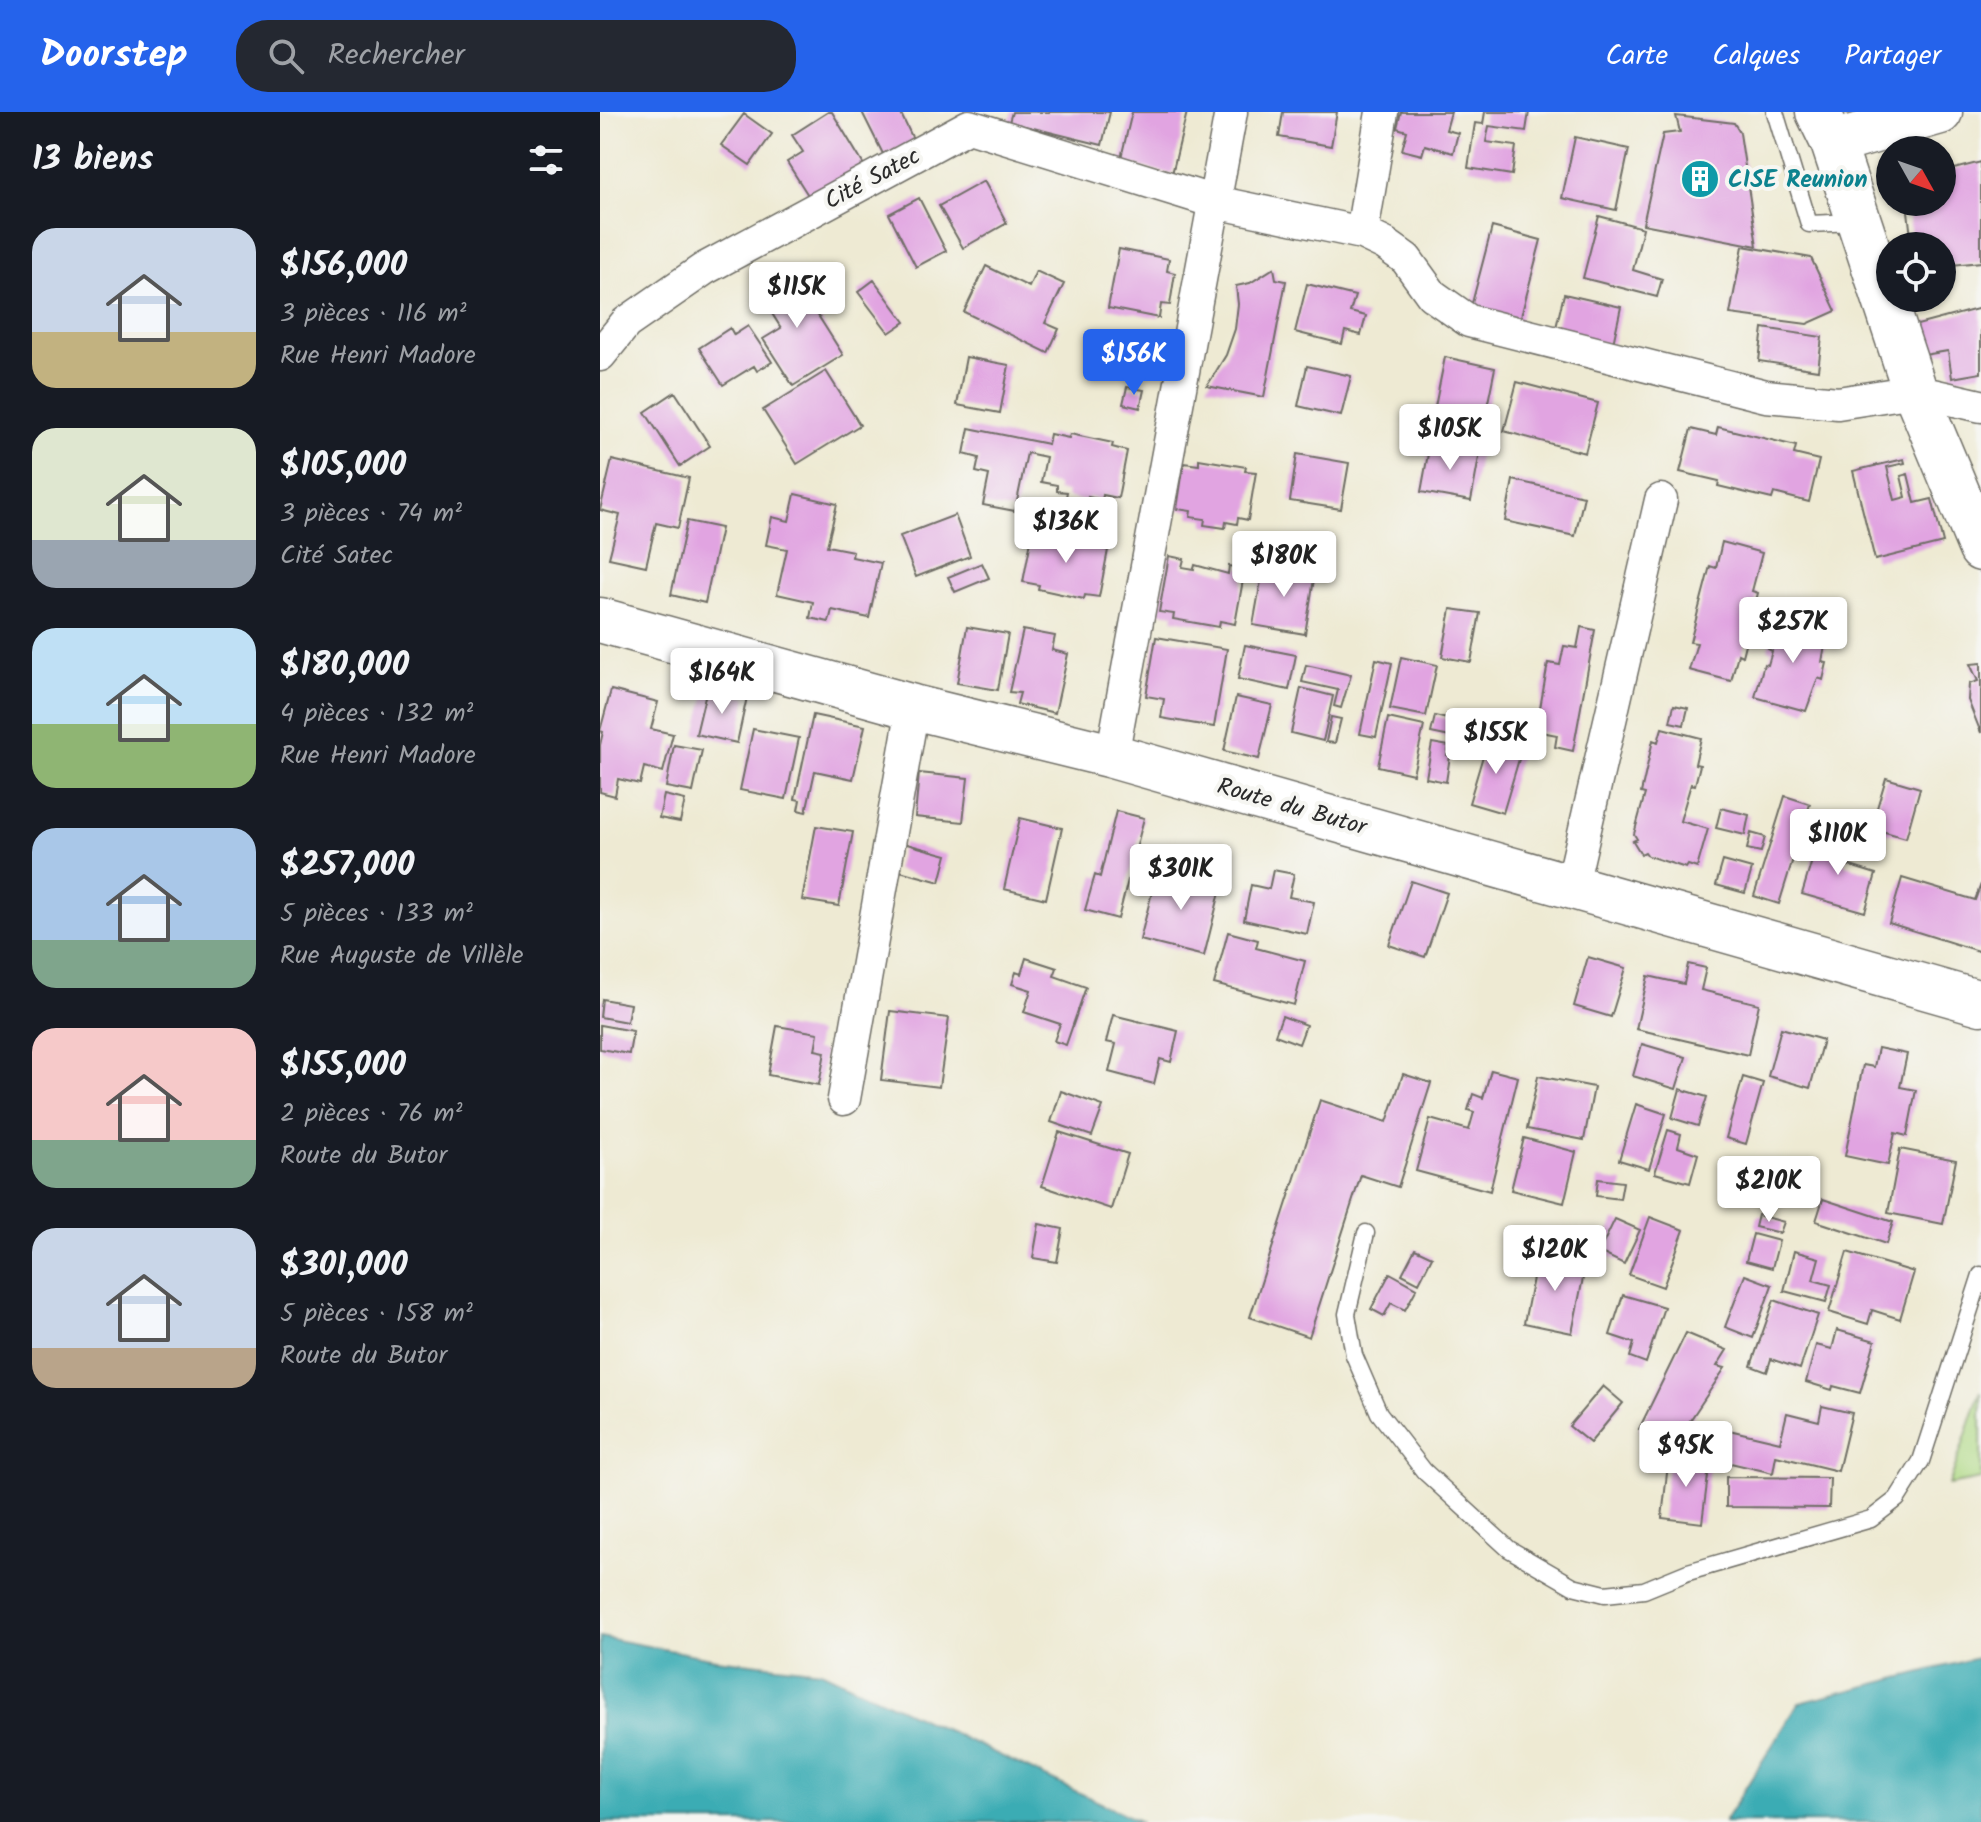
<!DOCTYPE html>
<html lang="fr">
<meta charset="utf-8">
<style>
:root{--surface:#171b24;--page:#242831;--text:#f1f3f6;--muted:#9ea1a6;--accent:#2563eb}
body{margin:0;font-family:Kalam,sans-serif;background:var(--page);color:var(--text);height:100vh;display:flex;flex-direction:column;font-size:30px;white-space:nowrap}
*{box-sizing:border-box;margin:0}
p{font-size:26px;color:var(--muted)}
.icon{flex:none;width:44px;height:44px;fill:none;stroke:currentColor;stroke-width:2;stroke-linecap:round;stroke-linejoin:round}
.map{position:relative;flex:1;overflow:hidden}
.details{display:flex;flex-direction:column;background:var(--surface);width:600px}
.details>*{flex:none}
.needle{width:52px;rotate:130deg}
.buttons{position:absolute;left:1276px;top:24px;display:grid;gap:16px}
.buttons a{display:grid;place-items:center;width:80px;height:80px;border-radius:50%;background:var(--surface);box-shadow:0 2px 6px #0004;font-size:40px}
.price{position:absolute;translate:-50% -68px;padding:0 18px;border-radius:8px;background:#fff;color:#222;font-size:26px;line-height:52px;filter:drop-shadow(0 2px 4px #0008)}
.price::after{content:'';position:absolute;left:50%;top:48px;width:24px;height:18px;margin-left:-12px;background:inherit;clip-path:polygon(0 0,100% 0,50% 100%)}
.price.selected{background:var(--accent);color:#fff}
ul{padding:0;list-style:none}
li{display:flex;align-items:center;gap:24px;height:200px;padding:0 32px}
li span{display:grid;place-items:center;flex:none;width:224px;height:160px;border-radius:24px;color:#555}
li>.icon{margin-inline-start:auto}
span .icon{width:96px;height:96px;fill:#fffc;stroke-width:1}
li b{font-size:34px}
h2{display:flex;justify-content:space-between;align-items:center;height:96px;padding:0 32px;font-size:34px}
header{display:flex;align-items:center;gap:48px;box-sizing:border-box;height:112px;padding:0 40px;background:var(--accent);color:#fff}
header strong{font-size:38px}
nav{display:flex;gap:44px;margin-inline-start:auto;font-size:28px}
.search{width:560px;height:72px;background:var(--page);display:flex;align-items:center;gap:20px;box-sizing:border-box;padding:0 28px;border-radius:32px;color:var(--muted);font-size:30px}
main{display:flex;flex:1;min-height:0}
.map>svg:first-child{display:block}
.green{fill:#afd984;stroke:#6d8258;stroke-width:2}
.water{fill:#3aacb4;stroke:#326c70;stroke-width:2}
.building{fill:#e1a4e1}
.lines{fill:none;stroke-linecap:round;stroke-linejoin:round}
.lane-casing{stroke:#6f6e66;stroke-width:19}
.street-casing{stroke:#6f6e66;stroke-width:35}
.secondary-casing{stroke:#6f6e66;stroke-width:47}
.lane{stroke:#fff;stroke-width:16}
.street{stroke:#fff;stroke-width:32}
.secondary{stroke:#fff;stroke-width:44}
.labels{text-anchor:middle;stroke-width:8;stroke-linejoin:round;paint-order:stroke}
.street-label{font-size:24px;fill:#2b2b2b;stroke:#f6f6f2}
.culture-label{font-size:24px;font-weight:bold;fill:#0d838f;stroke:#f6f6f2;text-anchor:start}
</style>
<header>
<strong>Doorstep</strong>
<div class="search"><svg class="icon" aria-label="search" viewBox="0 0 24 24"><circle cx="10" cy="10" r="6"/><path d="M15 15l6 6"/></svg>Rechercher</div>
<nav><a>Carte</a><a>Calques</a><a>Partager</a></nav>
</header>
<main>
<section class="details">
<h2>13 biens<svg class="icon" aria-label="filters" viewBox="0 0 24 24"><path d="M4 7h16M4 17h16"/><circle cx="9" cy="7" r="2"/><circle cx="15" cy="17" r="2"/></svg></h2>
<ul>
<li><span style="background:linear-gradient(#c9d6e8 65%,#c2b280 0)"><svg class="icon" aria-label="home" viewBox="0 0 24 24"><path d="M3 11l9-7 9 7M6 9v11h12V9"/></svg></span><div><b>$156,000</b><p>3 pièces · 116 m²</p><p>Rue Henri Madore</p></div></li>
<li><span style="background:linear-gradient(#dfe7d0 70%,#9aa5b1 0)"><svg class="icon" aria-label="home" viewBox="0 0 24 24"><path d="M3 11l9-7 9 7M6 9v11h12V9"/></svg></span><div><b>$105,000</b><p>3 pièces · 74 m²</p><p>Cité Satec</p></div></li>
<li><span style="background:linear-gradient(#bfe0f5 60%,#8fb573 0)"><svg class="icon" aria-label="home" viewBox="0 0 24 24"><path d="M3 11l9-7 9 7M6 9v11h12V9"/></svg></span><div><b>$180,000</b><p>4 pièces · 132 m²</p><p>Rue Henri Madore</p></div></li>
<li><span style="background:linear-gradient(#a9c7e8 70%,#7fa58c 0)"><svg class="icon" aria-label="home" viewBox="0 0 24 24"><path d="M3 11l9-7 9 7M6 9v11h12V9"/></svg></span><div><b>$257,000</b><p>5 pièces · 133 m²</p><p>Rue Auguste de Villèle</p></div></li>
<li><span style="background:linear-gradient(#f6c9c9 70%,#7fa58c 0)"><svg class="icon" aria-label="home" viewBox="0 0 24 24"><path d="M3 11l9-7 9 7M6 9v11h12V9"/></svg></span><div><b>$155,000</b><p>2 pièces · 76 m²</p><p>Route du Butor</p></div></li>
<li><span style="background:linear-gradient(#c9d6e8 75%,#b9a48a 0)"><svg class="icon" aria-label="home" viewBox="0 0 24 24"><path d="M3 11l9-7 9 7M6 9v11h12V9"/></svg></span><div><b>$301,000</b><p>5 pièces · 158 m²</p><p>Route du Butor</p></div></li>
</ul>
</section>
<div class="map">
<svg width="1381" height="1710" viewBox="0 0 1381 1710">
<rect width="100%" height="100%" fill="#f6f6f2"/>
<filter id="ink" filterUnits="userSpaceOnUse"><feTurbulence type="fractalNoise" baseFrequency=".0125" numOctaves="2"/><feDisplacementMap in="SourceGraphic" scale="16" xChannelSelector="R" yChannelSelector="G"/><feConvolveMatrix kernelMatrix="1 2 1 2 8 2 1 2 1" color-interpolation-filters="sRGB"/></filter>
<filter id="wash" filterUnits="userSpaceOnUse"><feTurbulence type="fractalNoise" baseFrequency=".006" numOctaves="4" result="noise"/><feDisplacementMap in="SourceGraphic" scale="32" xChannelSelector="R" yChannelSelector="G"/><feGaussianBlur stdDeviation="1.8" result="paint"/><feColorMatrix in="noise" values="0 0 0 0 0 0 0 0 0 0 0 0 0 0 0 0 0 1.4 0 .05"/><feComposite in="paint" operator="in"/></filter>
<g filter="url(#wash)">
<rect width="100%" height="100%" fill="#eeead3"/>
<!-- green -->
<path class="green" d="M1381 1279V1367L1349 1373Z"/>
<!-- water -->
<path class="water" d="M0 1525 116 1547 221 1559 541 1710H0Z
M1381 1545V1710H1124L1199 1591Z"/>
<g id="blocks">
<!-- building -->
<path class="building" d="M228 0H232L265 55 211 88 187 50 203 40 192 23Z
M262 0H300L314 29 284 44Z
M412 0H510L502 33 409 10Z
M532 0H587L572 62 520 50Z
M683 0H737L731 34 679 25Z
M801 0H851L846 18 858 21 853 41 825 33 822 43 802 38 807 19 797 16Z
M885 0H929L926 19 889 14 886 30 916 34 912 63 868 56 875 11 883 12Z
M144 2 172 22 150 53 121 33Z
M1076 4 1134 11 1140 21 1157 134 1043 112 1063 22 1080 20Z
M975 25 1029 37 1016 98 962 86Z
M1381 50V150L1342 154V134H1312L1307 90H1342V60Z
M384 69 407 111 363 136 339 94Z
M319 86 346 139 316 155 289 102Z
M999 104 1043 116 1033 158 1062 167 1057 185 983 166Z
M892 115 941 128 920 208 871 195Z
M1143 134 1211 146 1236 199 1207 212 1130 202Z
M519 137 569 147 567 159 575 161 570 193 561 192 559 206 508 196Z
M386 154 429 175 436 159 464 172 445 211 459 217 448 241 364 200Z
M188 156 243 243 193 274 163 227 181 216 156 176Z
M674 156 676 167 686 169 664 285 607 274 626 243 635 217 638 192 636 174 650 171Z
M274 168 305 210 289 221 258 180Z
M707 172 755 184 750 200 766 204 761 223 745 219 742 232 695 220Z
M964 182 1021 195 1013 232 954 224Z
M1381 196V261L1352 266 1348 239 1312 245 1306 216Z
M148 214 172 250 157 259 154 254 123 273 99 236 130 216 134 223Z
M1163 216 1222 225 1218 258 1159 249Z
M366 245 409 253 400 301 357 293Z
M845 245 895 256 882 320 832 310Z
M707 254 751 264 741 304 698 294Z
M226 259 260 313 197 352 163 298Z
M917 270 998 291 985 341 904 319Z
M527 275 544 278 540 296 523 292Z
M75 280 110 334 80 354 45 300Z
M1118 315 1196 334 1194 342 1219 348 1209 390 1174 381 1172 387 1118 374 1119 369 1080 360 1091 317 1116 323Z
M369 316 448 332 450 322 469 326 470 322 513 331 512 335 527 339 518 386 503 383 502 388 488 385 487 390 466 385 467 380 457 379V373L441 370 446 345 427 341 415 399 383 393 389 363 376 360 379 346 364 342Z
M830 331 880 340 871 389 821 380Z
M697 342 749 351 741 397 690 389Z
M599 347 646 355 645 359 656 360 648 408 638 406 637 412 626 410 625 416 604 413 605 407 590 405 591 399 577 397 584 351 599 353Z
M1304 347 1305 351 1287 355 1295 388 1306 385 1301 364 1308 362 1315 391 1332 387 1343 431 1275 448 1253 359Z
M12 348 89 366 78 416 56 411 46 454 9 446 20 403 0 398Z
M913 368 984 384 975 424 905 409Z
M195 382 237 392 227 434 253 439 252 445 281 451 269 506 232 498 229 510 210 506 213 490 177 482 187 437 166 433 172 405 189 409Z
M355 403 370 444 316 465 300 424Z
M87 409 121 416 105 491 71 483Z
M461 419 483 423 482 429 495 431 494 436 508 438 499 485 485 483 484 487 438 477 439 473 423 470 432 423 449 426 450 422 460 423Z
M1122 430 1162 441 1152 479 1158 481 1142 544 1138 542 1131 569 1089 558 1097 531 1090 530 1110 454 1116 456Z
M569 444 584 447 582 455 594 457 595 453 628 462 629 454 645 457 635 512 620 509 619 515 573 507 574 502 559 500Z
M382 451 389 466 355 480 348 465Z
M664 452 715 461 705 522 653 513Z
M851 497 880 501 871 550 842 545Z
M1175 508 1228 517 1222 550 1227 551 1223 568 1218 566 1206 599 1155 585 1164 552 1168 553 1172 539 1168 537Z
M367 515 408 522 398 578 357 571Z
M981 515 995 518 973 639 955 635 957 623 936 619 948 551 960 553 964 534 977 536Z
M423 518 455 524 452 538 468 542 455 601 417 592 420 581 409 580Z
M556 525 627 537 614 615 561 606 564 587 546 584Z
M645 533 696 543 689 578 638 567Z
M801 545 837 553 826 604 790 597Z
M776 547 792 551 776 625 760 622Z
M1381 551V621L1368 588 1369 572 1378 569 1370 552Z
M706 553 751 563 741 596 734 594 738 578 702 570Z
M107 576 147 585 137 631 96 622Z
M701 576 733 584 723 629 691 621Z
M11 578 58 590 51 617 73 622 63 660 44 655 40 672 18 667 15 684 0 680V633L3 620 0 619Z
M636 585 672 593 659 647 624 639Z
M1074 593 1088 596 1084 613 1070 610Z
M213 603 265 614 253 667 215 659 206 700 198 698 200 688 195 687Z
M835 604 859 610 855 626 831 621Z
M731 605 741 607 735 631 726 630Z
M788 606 824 614 813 662 778 654Z
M1062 616 1101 626 1095 652 1100 653 1095 673 1091 672 1080 709 1108 717 1097 756 1088 753 1086 756 1048 744 1045 740 1041 742 1033 729 1037 727 1034 722 1045 682 1041 681 1053 628 1058 630Z
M153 617 199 626 186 687 140 678Z
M888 627 922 637 903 701 869 691Z
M832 631 849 634 847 643 850 644 846 670 826 666Z
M74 633 102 638 93 680 66 675Z
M319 661 368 666 363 710 315 705Z
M1286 666 1320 676 1306 726 1271 716Z
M64 683 85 688 80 710 59 706Z
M1185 684 1210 692 1179 792 1154 784Z
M1121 696 1149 703 1145 723 1116 716Z
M516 699 544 706 518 807 485 798 495 763 500 765Z
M420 706 462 716 446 787 404 777Z
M216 714 253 720 239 794 202 788Z
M1151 721 1165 725 1161 740 1147 737Z
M1219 725 1250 734 1244 752 1276 762 1265 800 1202 782Z
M303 731 347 743 340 770 296 758Z
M1123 749 1152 757 1145 781 1116 773Z
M558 756 622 772 604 844 540 828Z
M673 758 694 762 689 785 714 790 707 822 644 808 651 773 669 777Z
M1302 766 1375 788 1381 772V840L1289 811Z
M811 769 847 781 825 845 789 833Z
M628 820 658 828 656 836 705 849 694 893 614 872Z
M988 845 1026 856 1011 905 974 894Z
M426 846 457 856 454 864 486 875 466 933 454 929 460 912 424 900 431 878 412 872 416 860 421 862Z
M1088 852 1106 856 1101 878 1159 892 1148 943 1036 917 1048 864 1084 872Z
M2 887 30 892 27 910 0 905Z
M290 899 349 906 339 975 281 968Z
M513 903 578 919 571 950 560 947 554 972 509 960 516 932 506 930Z
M682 904 706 913 699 932 675 923Z
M0 913 33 919 29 942 0 937Z
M177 914 218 921 215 938 225 940 219 973 168 963Z
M1181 916 1223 928 1210 976 1168 964Z
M1042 932 1086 945 1076 977 1033 964Z
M1278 936 1307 942 1300 975 1316 978 1307 1024 1295 1021 1288 1053 1245 1044 1263 953 1274 955Z
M891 958 918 965 890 1079 816 1059 830 1007 869 1018 874 1000 868 998 873 982 883 986Z
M803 962 831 971 798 1075 761 1063 709 1225 650 1205 720 988 787 1010Z
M938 964 994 975 984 1028 927 1017Z
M1143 965 1163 971 1146 1032 1126 1026Z
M1080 977 1107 985 1098 1014 1072 1006Z
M461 979 503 994 492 1024 451 1010Z
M1036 992 1066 1002 1049 1057 1019 1048Z
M1068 1018 1081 1022 1078 1035 1098 1042 1090 1071 1055 1061Z
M459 1020 528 1042 511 1097 442 1074Z
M924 1026 976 1040 964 1091 911 1078Z
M1300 1037 1356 1048 1343 1112 1288 1101Z
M998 1067 1023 1070 1020 1087 996 1084Z
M1223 1087 1293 1110 1286 1132 1216 1109Z
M1158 1103 1184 1110 1180 1121 1155 1115Z
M1050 1105 1084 1118 1063 1175 1029 1163Z
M1015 1107 1040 1118 1024 1152 999 1140Z
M439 1112 463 1117 457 1150 433 1146Z
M1153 1122 1179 1129 1172 1156 1146 1149Z
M815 1137 832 1145 819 1171 802 1162Z
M1194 1139 1219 1146 1213 1168 1231 1173 1226 1190 1184 1179Z
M1247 1140 1314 1160 1300 1207 1272 1198 1268 1212 1229 1200Z
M938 1141 986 1151 972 1221 924 1211Z
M790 1161 817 1176 805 1198 791 1191 784 1204 771 1197Z
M1145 1163 1172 1173 1153 1226 1125 1215Z
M1023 1183 1064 1195 1046 1251 1030 1245 1034 1231 1010 1223Z
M1174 1188 1218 1203 1200 1257 1171 1247 1167 1260 1151 1254Z
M1237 1218 1275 1229 1260 1281 1233 1274 1232 1278 1206 1270 1216 1233 1232 1237Z
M1086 1221 1127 1238 1117 1254 1125 1256 1073 1334 1039 1317Z
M1003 1274 1023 1291 990 1331 969 1314Z
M1222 1294 1252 1301 1238 1359 1176 1344 1173 1361 1122 1349 1129 1318 1180 1330 1187 1301 1219 1309Z
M1069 1343 1110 1348 1102 1411 1062 1406Z
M1126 1365 1230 1366 1229 1396 1126 1395Z"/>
</g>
</g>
<g filter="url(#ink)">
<use href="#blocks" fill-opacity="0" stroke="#6f6e66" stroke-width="2"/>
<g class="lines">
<defs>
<path id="lane" d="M1175 0 1209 112 1255 110
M766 1121 747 1202 754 1243 779 1301 824 1359 909 1437 973 1474 1005 1482 1044 1478 1088 1460 1271 1407 1297 1387 1321 1349 1381 1163"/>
<path id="street" d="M762 121 782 0
M0 243 26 211 104 157 369 14 615 90 762 121 785 132 806 147 832 183 869 209 1166 284 1238 291 1315 279 1381 294
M512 644 631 0
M972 773 1061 388
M244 987 313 595"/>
<path id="secondary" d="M1218 0 1233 31 1315 279 1381 437
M1233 31 1340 0
M0 508 313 595 512 644 1381 891"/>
</defs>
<!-- lane casing -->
<use href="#lane" class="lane-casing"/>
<!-- street casing -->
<use href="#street" class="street-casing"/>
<!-- secondary casing -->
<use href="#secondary" class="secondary-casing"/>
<!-- lane -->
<use href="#lane" class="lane"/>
<!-- street -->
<use href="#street" class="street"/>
<!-- secondary -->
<use href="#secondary" class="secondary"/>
</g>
</g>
<!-- icons -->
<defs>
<symbol id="building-disc" viewBox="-11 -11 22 22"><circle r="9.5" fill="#0f9aa8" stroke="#f6f6f2"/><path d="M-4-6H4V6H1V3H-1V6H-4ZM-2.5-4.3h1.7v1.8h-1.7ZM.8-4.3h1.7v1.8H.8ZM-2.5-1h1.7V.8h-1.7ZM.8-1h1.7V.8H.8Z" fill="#fff"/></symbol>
</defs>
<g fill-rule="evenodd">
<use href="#building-disc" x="1078" y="45" width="44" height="44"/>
</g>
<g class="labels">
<!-- street labels -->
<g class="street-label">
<text transform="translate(272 66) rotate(-28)" y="8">Cité Satec</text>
<text transform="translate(692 694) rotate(16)" y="8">Route du Butor</text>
</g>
<!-- culture labels -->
<g class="culture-label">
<text x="1128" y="75">CISE Reunion</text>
</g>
</g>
</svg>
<div class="buttons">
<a><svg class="needle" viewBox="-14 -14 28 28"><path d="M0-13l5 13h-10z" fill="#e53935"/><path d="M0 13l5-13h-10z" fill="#9ea1a6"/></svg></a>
<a><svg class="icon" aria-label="locate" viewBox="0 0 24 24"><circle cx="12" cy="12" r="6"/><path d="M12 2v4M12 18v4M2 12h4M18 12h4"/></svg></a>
</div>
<b class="price" style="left:197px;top:218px">$115K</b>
<b class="price selected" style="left:534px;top:285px">$156K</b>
<b class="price" style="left:850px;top:360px">$105K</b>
<b class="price" style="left:466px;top:453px">$136K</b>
<b class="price" style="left:684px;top:487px">$180K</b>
<b class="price" style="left:1193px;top:553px">$257K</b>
<b class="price" style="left:122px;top:604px">$164K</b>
<b class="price" style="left:896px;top:664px">$155K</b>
<b class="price" style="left:1238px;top:765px">$110K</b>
<b class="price" style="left:581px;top:800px">$301K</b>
<b class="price" style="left:1169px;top:1112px">$210K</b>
<b class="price" style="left:955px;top:1181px">$120K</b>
<b class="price" style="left:1086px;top:1377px">$95K</b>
</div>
</main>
